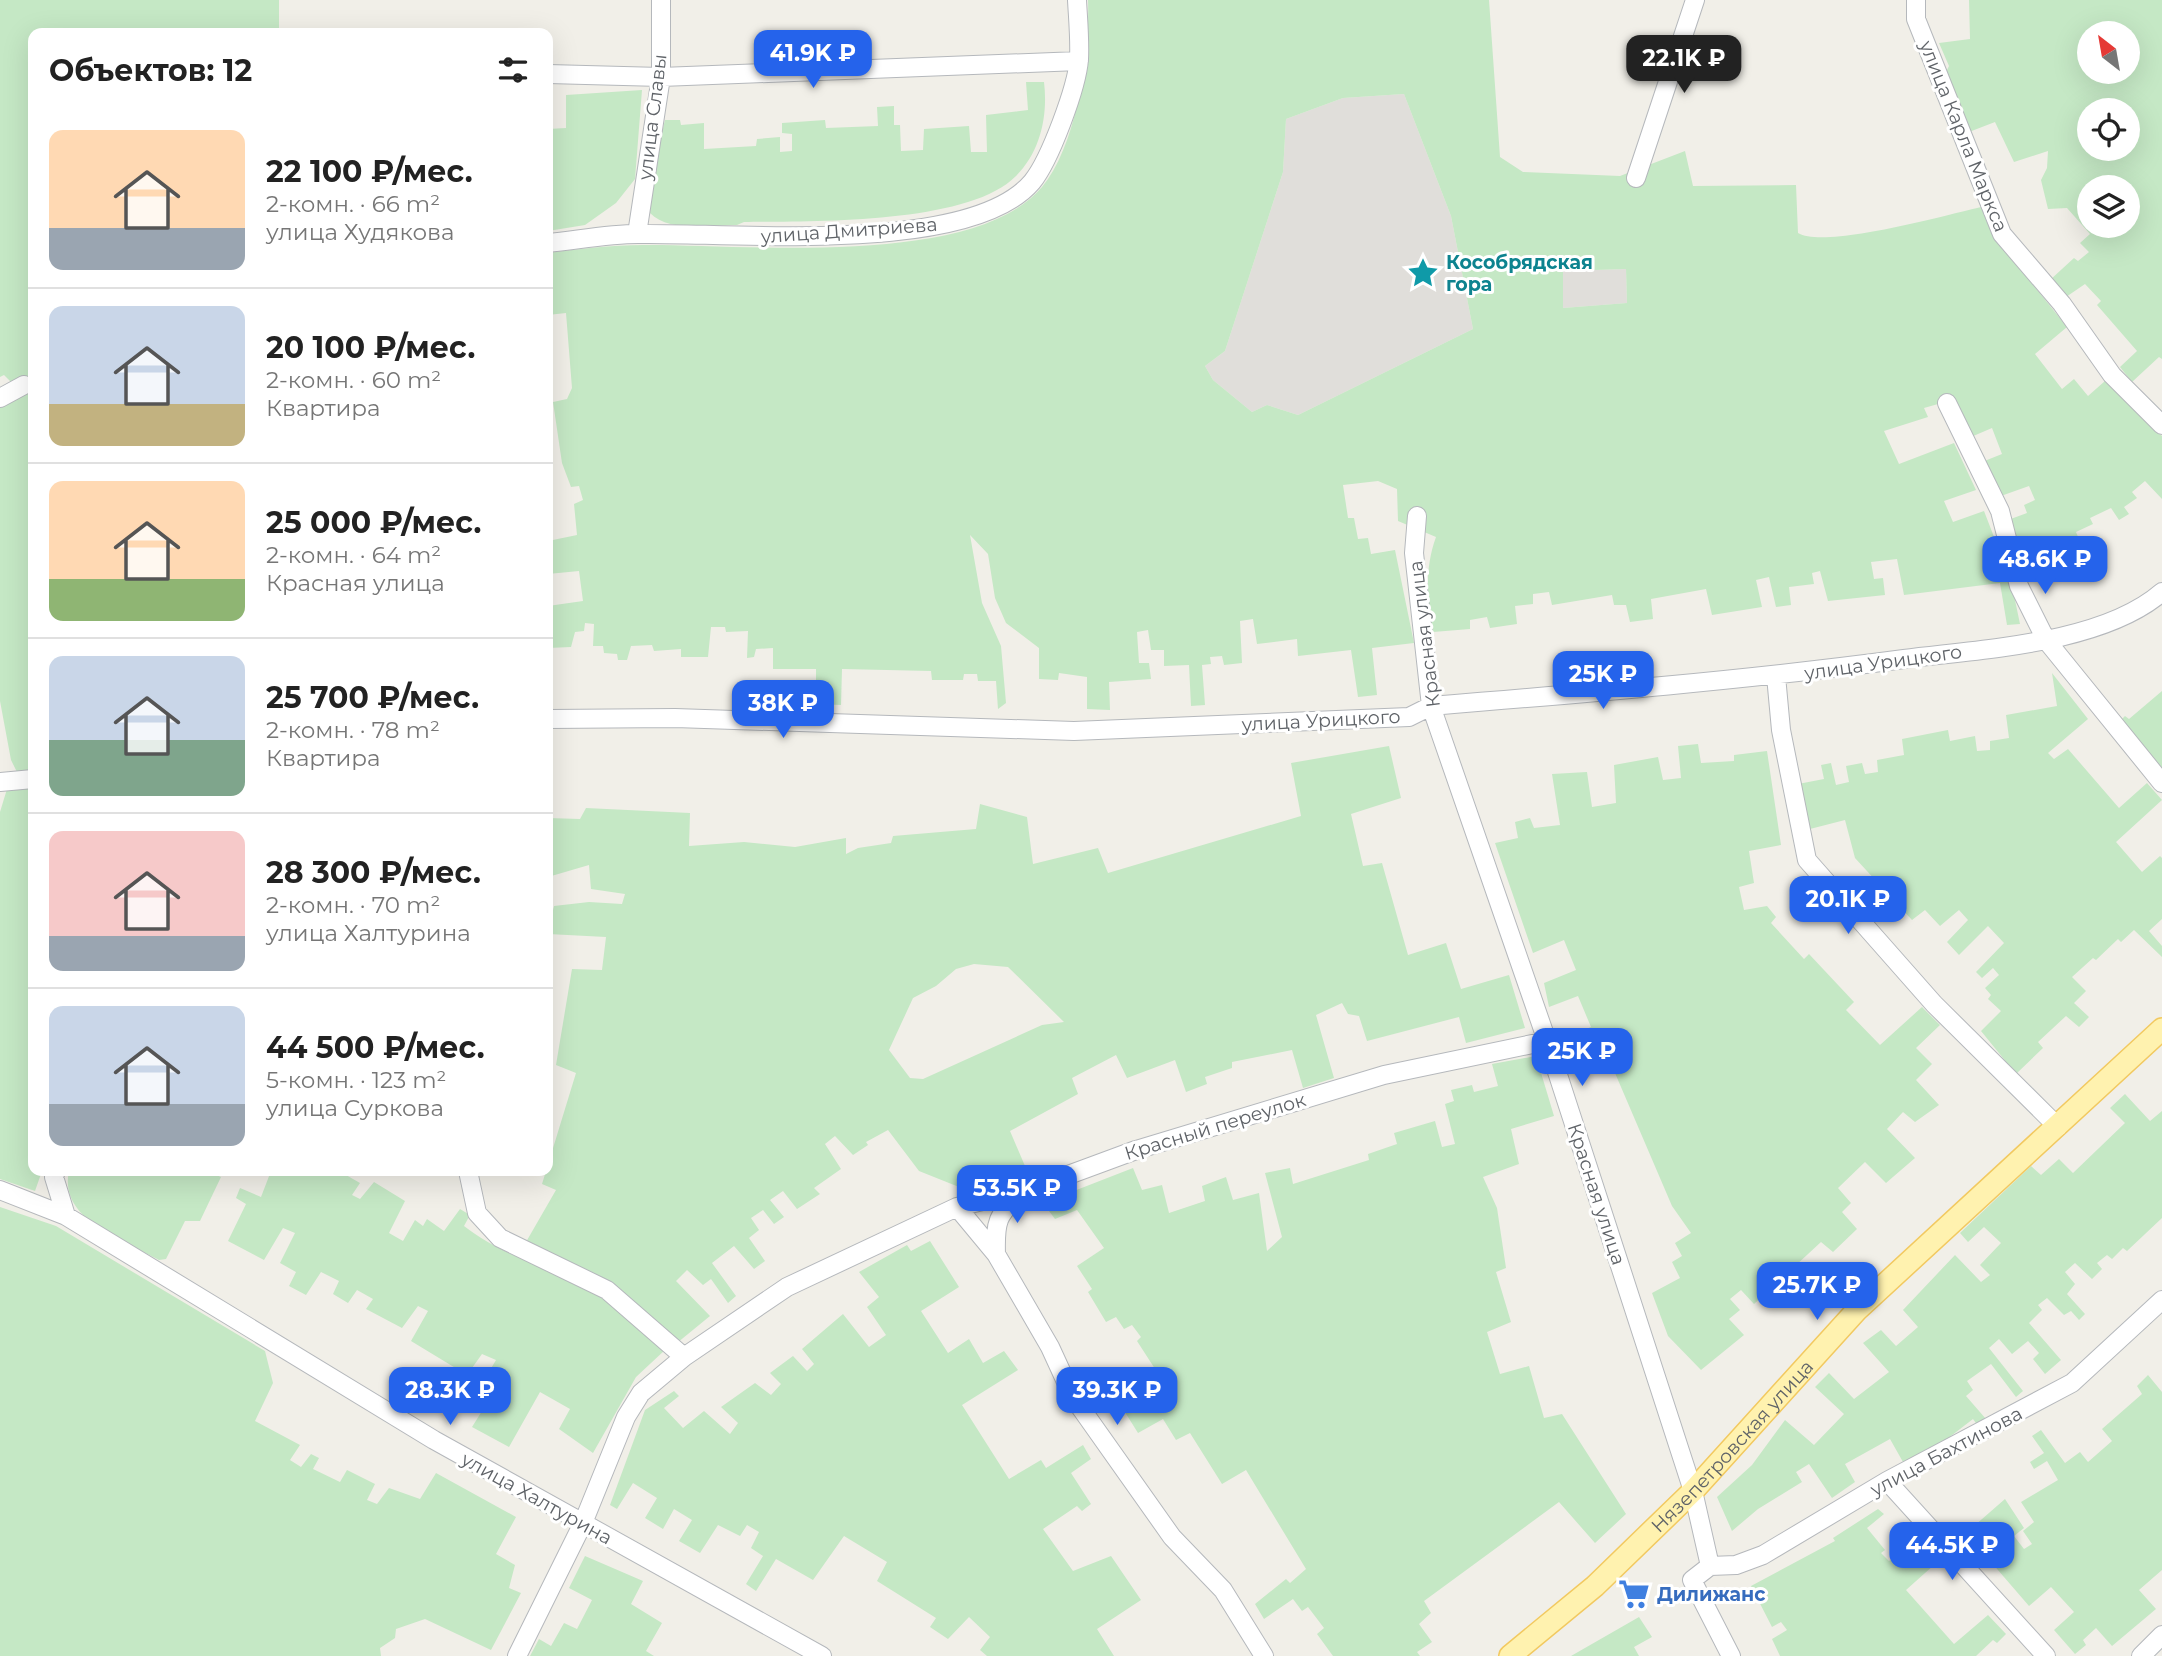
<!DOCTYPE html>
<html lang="ru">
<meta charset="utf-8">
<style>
:root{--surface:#fff;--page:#f6f6f6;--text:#222;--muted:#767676;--line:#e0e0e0;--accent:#2563eb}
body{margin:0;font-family:Montserrat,sans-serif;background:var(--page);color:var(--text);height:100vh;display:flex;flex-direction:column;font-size:26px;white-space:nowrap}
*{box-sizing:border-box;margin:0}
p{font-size:23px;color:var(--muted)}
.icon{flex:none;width:38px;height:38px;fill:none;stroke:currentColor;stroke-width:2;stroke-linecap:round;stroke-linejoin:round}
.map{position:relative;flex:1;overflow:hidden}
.panel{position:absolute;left:28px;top:28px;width:525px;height:1148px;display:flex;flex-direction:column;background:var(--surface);border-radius:14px;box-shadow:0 7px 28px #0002}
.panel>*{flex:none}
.needle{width:46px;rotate:329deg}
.controls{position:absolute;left:2077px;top:21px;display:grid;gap:14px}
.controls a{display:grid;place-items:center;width:63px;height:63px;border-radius:50%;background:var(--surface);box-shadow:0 7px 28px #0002;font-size:35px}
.price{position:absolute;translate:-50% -60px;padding:0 16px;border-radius:14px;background:var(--accent);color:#fff;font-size:23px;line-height:46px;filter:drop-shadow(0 2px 4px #0008)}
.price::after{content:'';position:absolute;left:50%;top:42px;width:21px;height:16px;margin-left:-10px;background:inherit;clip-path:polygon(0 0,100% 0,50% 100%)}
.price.active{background:#222;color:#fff}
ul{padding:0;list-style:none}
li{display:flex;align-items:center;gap:21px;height:175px;padding:0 21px}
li+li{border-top:2px solid var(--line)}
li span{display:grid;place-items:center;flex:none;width:196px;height:140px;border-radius:14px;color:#555}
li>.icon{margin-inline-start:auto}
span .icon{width:84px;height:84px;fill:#fffc;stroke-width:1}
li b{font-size:30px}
h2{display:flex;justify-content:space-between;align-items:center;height:84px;padding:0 21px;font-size:30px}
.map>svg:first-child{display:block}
.industrial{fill:#e0deda}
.green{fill:#c5e8c5;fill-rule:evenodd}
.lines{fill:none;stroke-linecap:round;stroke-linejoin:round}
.minor-casing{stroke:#b5b8bc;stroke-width:20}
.major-casing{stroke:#f2c960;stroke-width:24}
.minor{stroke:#fff;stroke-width:18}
.major{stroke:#fff2af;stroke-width:21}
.labels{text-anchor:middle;stroke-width:6;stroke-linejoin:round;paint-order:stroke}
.street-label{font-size:19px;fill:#5f6368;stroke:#fff}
.culture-label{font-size:19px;font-weight:bold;fill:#0d838f;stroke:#fff;text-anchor:start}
.shop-label{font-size:19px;font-weight:bold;fill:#366cbe;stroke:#fff;text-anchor:start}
</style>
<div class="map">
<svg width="2162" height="1656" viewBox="0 0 2162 1656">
<rect width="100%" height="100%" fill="#f1efe8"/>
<!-- industrial -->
<path class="industrial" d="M1404 94 1451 216 1473 329 1298 415 1267 405 1252 412 1213 380 1205 366 1225 351 1283 172 1286 119 1343 98Z
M1626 269 1627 303 1563 308V271Z"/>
<!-- green -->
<path class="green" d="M0 0H279V33H33V769L17 772 11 760 0 701V405L24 395 4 375 0 377Z
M1088 0H1489L1500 157 1523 172 1620 176 1685 151 1693 186 1796 185 1798 233C1825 249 1946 215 1981 207L1997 240 2067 327 2035 354 2062 389 2074 379 2088 396 2105 381 2162 436V499L2145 481 2132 492 2137 498 2124 507 2129 514 2119 520 2111 508 2090 518 2093 524 2076 532 2086 556 2072 562 2076 573 2064 577 2059 560 2044 564 2039 552 2020 560 2008 520 2027 513 2024 505 2035 500 2029 486 1998 497 1982 462 2002 454 1992 428 1971 437 1952 400 1924 408 1928 417 1884 431 1899 464 1954 443 1976 490 1944 501 1953 522 1984 511 2011 581 2020 624 2007 625 2000 583 1904 595 1897 559 1871 562 1874 579 1883 578 1885 595 1828 601 1820 571 1812 573 1814 584 1789 587 1791 605 1776 607 1769 577 1756 580 1762 607 1712 615 1706 589 1651 599 1653 619 1630 622 1626 605H1614L1612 595 1552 605 1549 592 1533 594V604L1515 606 1517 624 1490 628 1487 617 1470 620V629L1433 632C1426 601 1425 567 1436 537L1398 521 1397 489 1378 481 1343 485 1348 518H1354L1358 539 1368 538 1371 554 1395 550 1414 643 1372 648 1377 695 1358 697 1351 650 1298 656 1297 639 1257 644 1253 619 1240 621 1242 663 1224 665 1222 656 1210 657 1211 664 1202 665 1205 705 1191 706 1189 665 1164 666V650H1151L1148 630 1137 632 1139 663H1149L1151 679 1109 682 1110 710 1087 709V677L1059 673 1058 680 1039 679V648L1006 623 995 598 988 554 970 535 982 603 1001 646 1006 703 998 709 996 681H978L977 674H964L963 680H932L931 671 842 669 841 705 816 704V669H773V648L756 649 754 657 747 658 748 631 726 632 725 627H711L708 657H681V649L654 651 652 645 631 646 627 660H618L617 654 604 653 603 646H593L594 624 585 623 584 631 575 632 571 647 548 648V606L583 601 579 571 548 574V541L577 535 574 504 583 500 579 486 571 487 562 463 553 402 567 399 572 388 566 313 548 315V253C579 249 611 245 643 245 741 244 973 269 1042 187 1077 145 1090 53 1088 0ZM1404 94 1451 216 1473 329 1298 415 1267 405 1252 412 1213 380 1205 366 1225 351 1283 172 1286 119 1343 98ZM1626 269 1627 303 1563 308V271Z
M1969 0H2162V359L2159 357 2132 382 2120 367 2137 351 2097 305 2101 301 2085 284 2066 297 2050 280 2074 258 2078 261 2089 252 2080 243 2090 234 2067 208 2048 209 2041 180 2047 168 2048 151 2014 162 1995 122 1969 132 1945 74 1949 66 1939 43 1970 39ZM2090 33H2128V72H2090ZM2090 110H2128V149H2090ZM2090 187H2128V226H2090Z
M1026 82H1044C1048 115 1041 151 1016 176 968 225 810 221 744 222L737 225C712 225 669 233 650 213L655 162 665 120H680L681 125 704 123V149L756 146 757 139 780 137V152L792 151V134L782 133V123L825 120 826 128 878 126 877 107 894 106V125H900L901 151 923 150 924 129 969 126 971 152H987L986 115 1028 110Z
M642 90 635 179 616 203 585 225 548 231V129L566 128V95Z
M2052 673 2088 719 2048 753 2054 759 2068 749 2119 808 2147 783 2162 800 2116 842 2142 872 2160 856 2162 858V919L2149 931 2162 946V957L2134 930 2121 942 2118 939 2096 960 2093 958 2072 977 2086 991 2074 1003 2089 1017 2079 1027 2066 1016 2038 1042 2043 1048 2016 1074 1981 1031 2001 1011 1988 999 1991 995 1985 988 1999 975 1993 968 1982 978 1976 972 2004 943 1988 926 1959 955 1947 942 1968 920 1959 910 1940 926 1925 910 1912 920 1855 858 1845 820 1810 829 1798 784 1824 779 1821 765 1831 763 1836 785 1849 782 1846 766 1862 763 1865 774 1878 772 1877 760 1904 755 1902 739 1948 730 1950 741 1975 736 1977 751 1990 750V741L2009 738 2006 715 2057 706Z
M2162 691V768L2160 770 2121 720 2125 716 2129 719Z
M1698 744 1701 763 1734 761V755L1767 751 1781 845 1749 851 1754 883 1739 887 1744 910 1767 906 1776 917 1771 923 1804 959 1809 954 1854 1002 1846 1010 1880 1045 1922 1007 1940 1025 1916 1048 1932 1064 1916 1080 1939 1105 1915 1122 1903 1112 1887 1129 1915 1158 1886 1183 1865 1162 1838 1188 1851 1203 1842 1212 1857 1229 1833 1252 1821 1242 1754 1304 1741 1290 1730 1299 1740 1310 1729 1319 1744 1335 1701 1370 1668 1336 1652 1293 1680 1278 1672 1262 1682 1256 1675 1243 1691 1233 1672 1206 1612 1066 1625 1060 1614 1036 1567 1055 1563 1039 1591 1027 1578 996 1549 1007 1544 983 1576 970 1564 940 1533 953 1495 843 1518 838 1515 822 1530 818 1534 828 1560 825 1552 774 1587 772 1592 807 1616 803 1614 765 1658 757 1663 780 1681 778 1678 746Z
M1389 746 1401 798 1351 814 1363 866 1382 863 1408 955 1446 943 1461 989 1509 975 1525 1028 1466 1043 1459 1017 1367 1041 1359 1016 1348 1014 1342 1003 1316 1015 1334 1078 1303 1088 1292 1050 1232 1062V1068L1205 1077 1207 1084 1186 1092 1175 1060 1127 1078 1116 1055 1072 1078 1078 1094 1010 1131 1031 1180 974 1193 919 1171 888 1130 866 1142 868 1145 853 1155 835 1136 825 1144 841 1169 814 1188 820 1194 797 1209 783 1191 770 1200 784 1217 774 1224 763 1210 751 1218 759 1230 749 1238 765 1261 754 1269 734 1246 712 1263 736 1296 728 1303 711 1279 703 1285 687 1270 676 1281 710 1316 677 1343 526 1242 556 1190 542 1184 576 1073 556 1065 572 969 602 970 606 937 548 934V915L552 914 554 906 589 902 622 904 625 894 591 889 589 865 548 877V818L580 819 586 808 690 813 689 846 744 842 795 847 846 838V854L858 848 891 843 893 836 976 829 980 804 1027 817 1033 864 1098 848 1108 873 1301 816 1291 763ZM974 964 1008 967 1064 1022 1042 1025 923 1079 910 1078 889 1050 913 998 936 986 956 969Z
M33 786V1171H42L35 1191 0 1179V812L7 789Z
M1536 1056 1554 1116 1511 1129 1519 1164 1483 1177 1497 1208 1506 1268 1496 1272 1511 1322 1487 1332 1500 1374 1529 1366 1544 1418 1562 1414 1626 1514 1595 1543 1559 1502 1424 1601 1431 1613 1419 1624 1432 1642 1417 1652 1420 1656H1333L1317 1634 1324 1628 1308 1607 1302 1611 1293 1599 1264 1619 1255 1604 1286 1579 1290 1583 1306 1569 1246 1470 1222 1484 1190 1433 1176 1440 1163 1419 1138 1433 1123 1409 1145 1395 1138 1384 1157 1372 1137 1341 1141 1337 1132 1325 1124 1329 1116 1317 1106 1322 1088 1292 1092 1289 1077 1266 1104 1248 1077 1210 1055 1219 1043 1203 1133 1168 1142 1190 1162 1185 1169 1213 1205 1201 1202 1186 1226 1177 1233 1200 1259 1193 1267 1251 1282 1237 1265 1173 1290 1168 1293 1184 1369 1160 1368 1154 1397 1144 1394 1133 1435 1121 1442 1147 1455 1144 1445 1104 1454 1101 1451 1090 1472 1085 1474 1092 1498 1086 1492 1064Z
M2125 1094 2150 1121 2162 1111V1218L2127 1251 2123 1248 2112 1259 2107 1255 2097 1263 2102 1269 2092 1279 2075 1263 2065 1272 2075 1284 2067 1294 2085 1314 2079 1320 2071 1311 2064 1315 2047 1298 2038 1305 2042 1310 2029 1323 2061 1360 2045 1374 2033 1359 2039 1353 2028 1341 2012 1354 1999 1339 1989 1348 2023 1391 2016 1397 1991 1364 1967 1381 1973 1390 1966 1396 1986 1419 1978 1426 1973 1419 1947 1439 1903 1462 1890 1439 1845 1464 1855 1482 1832 1498 1809 1464 1796 1472 1802 1482 1758 1509 1732 1531 1717 1497 1752 1465 1785 1420 1814 1445 1844 1414 1815 1387 1829 1373 1854 1399 1889 1372 1863 1343 1881 1330 1896 1346 1918 1327 1903 1310 1955 1255 1981 1282 1990 1275 1980 1265 2001 1243 1984 1227 1968 1242 1960 1233 2031 1166 2041 1175 2059 1159 2073 1173 2125 1123 2110 1108Z
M69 1171H207L221 1177 200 1221H185L166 1259 159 1260C125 1241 58 1220 69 1171Z
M271 1171H339L360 1183 352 1195 360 1199 374 1182 405 1201 389 1233 403 1241 415 1220 423 1226 427 1219 444 1231 460 1209 470 1215 464 1226C507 1259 550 1266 594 1292 620 1307 642 1329 665 1350L636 1377 593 1453 559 1429 570 1409 540 1392 509 1447 472 1427 492 1395 480 1387 496 1360 482 1354 467 1375 411 1341 428 1311 418 1306 402 1328 366 1309 373 1299 357 1290 348 1303 333 1294 339 1281 321 1272 306 1295 289 1286 296 1272 280 1263 295 1233 283 1228 264 1260 228 1241 246 1204 236 1198 240 1188 261 1197Z
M0 1207 56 1226 265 1351 273 1383 255 1421 300 1445 290 1460 301 1467 311 1454 319 1458 313 1469 340 1482 347 1470 375 1484 367 1500 377 1504 389 1488 420 1499 436 1473 516 1517 496 1554 515 1565 509 1588 521 1593 491 1650 425 1619 396 1629 395 1638 380 1648 381 1656H0Z
M930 1241 959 1287 921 1311 948 1353 969 1339 983 1363 1004 1351 1018 1370 962 1405 1009 1479 1041 1460 1046 1468 1083 1445 1091 1459 1071 1473 1091 1504 1082 1511 1077 1506 1043 1529 1073 1571 1111 1556 1141 1600 1097 1629 1114 1656H987L980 1650 990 1637 969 1617 948 1639 930 1627 936 1618 877 1581 887 1562 844 1536 813 1580 776 1559 756 1591 746 1584 763 1556 751 1548 759 1532 747 1525 740 1536 718 1525 700 1553 679 1541 692 1520 674 1509 663 1529 645 1518 657 1498 633 1483 617 1509 610 1505 645 1410 674 1391 679 1396 664 1408 683 1428 704 1411 730 1434 738 1423 721 1407 755 1383 771 1395 781 1384 770 1373 793 1356 807 1371 814 1364 802 1349 843 1314 869 1347 886 1335 867 1307 879 1297 859 1272 907 1245 911 1251Z
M2148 1375 2162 1392V1570L2139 1590 2156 1609 2112 1646 2096 1628 2083 1640 2086 1645 2075 1654 2054 1630 2074 1612 2051 1587 2029 1606 1966 1533 2005 1499 2024 1528 2014 1536 2024 1549 2032 1544 2023 1531 2034 1522 2021 1502 2058 1480 2047 1461 2034 1469 2030 1462 2044 1453 2032 1436 2041 1430 2065 1463 2080 1452 2088 1462 2112 1441 2102 1429 2142 1394 2137 1386Z
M1878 1509 1884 1514 1867 1528 1885 1550 1881 1553 1889 1561 1910 1544 1911 1539 1934 1565 1906 1590 1954 1644 1988 1615 2006 1634 1997 1643 1993 1640 1976 1656H1780L1772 1639 1787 1630 1781 1622 1772 1627 1751 1586 1835 1541 1833 1538Z
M585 1556 643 1581 631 1604 662 1623 646 1651 654 1656H530L539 1639 551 1646 564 1623 577 1629 592 1600 569 1588Z
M1639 1617 1652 1637 1634 1647 1639 1656H1571Z"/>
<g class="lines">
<defs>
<path id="minor" d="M1916 0V19L2002 234 2062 304 2112 375 2162 425
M548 74 661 77 1079 61
M1636 178 1695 0
M637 234 661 77V0
M548 243C578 240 608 234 638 234 730 232 969 256 1032 182 1050 160 1077 87 1079 59 1080 39 1078 19 1077 0
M0 398 24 385
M1947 403 2000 511 2019 586 2046 640 2162 783
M1417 516 1414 553 1431 706 1547 1041 1693 1491 1710 1566 1692 1580 1731 1656
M1776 676 1781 730 1807 860 1934 1004 2058 1127
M548 719 675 718 1074 731 1409 717 1431 706C1589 693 1747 680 1904 659 1981 649 2102 644 2162 592
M0 782 33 779
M56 1171 54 1177 66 1216
M468 1171 477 1213 500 1238 607 1290 684 1357
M0 1190 66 1216 434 1440 822 1656
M957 1207 996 1254 1050 1347 1073 1397 1172 1537 1223 1590 1264 1656
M996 1254C995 1222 997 1214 1021 1194
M1887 1481 2046 1656
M1710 1566 1736 1565 1763 1555 1887 1481 2072 1383 2162 1300
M517 1656 583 1523 626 1417 641 1393 684 1357 787 1287 957 1207 1025 1191 1136 1150 1384 1075 1547 1041
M2141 1656 2162 1635"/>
<g id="major">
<path id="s1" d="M1510 1656 1595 1586 1693 1491 1857 1310 2162 1029"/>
</g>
</defs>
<!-- minor casing -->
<use href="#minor" class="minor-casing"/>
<!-- major casing -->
<use href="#major" class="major-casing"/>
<!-- minor -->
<use href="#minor" class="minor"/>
<!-- major -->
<use href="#major" class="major"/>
</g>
<!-- icons -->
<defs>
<symbol id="sight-bare" viewBox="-9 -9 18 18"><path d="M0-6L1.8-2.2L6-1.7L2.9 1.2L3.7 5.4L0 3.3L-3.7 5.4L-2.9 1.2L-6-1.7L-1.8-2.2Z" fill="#0f9aa8" stroke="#fff" stroke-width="2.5" paint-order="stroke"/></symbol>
<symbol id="supermarket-bare" viewBox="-9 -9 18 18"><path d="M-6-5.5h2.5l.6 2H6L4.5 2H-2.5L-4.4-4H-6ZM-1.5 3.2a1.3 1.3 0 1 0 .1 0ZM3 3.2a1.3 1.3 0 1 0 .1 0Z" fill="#3f7fe0" stroke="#fff" stroke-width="2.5" paint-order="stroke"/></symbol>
</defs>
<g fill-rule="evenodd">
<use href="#sight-bare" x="1401" y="251" width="44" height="44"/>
<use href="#supermarket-bare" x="1612" y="1572" width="44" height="44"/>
</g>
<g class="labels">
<!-- street labels -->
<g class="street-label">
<text transform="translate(652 117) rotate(-83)" y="7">улица Славы</text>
<text transform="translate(1964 136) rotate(68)" y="7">улица Карла Маркса</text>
<text transform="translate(849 230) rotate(-4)" y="7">улица Дмитриева</text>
<text transform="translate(1424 634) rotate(-97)" y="7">Красная улица</text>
<text transform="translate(1883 662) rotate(-8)" y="7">улица Урицкого</text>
<text transform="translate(1321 720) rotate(-3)" y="7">улица Урицкого</text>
<text transform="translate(1215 1126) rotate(-17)" y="7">Красный переулок</text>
<text transform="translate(1597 1194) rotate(72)" y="7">Красная улица</text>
<text dy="7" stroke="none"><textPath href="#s1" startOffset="306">Нязепетровская улица</textPath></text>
<text transform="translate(1946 1451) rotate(-28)" y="7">улица Бахтинова</text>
<text transform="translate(537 1498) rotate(29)" y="7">улица Халтурина</text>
</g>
<!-- culture labels -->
<g class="culture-label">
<text x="1446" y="269">Кособрядская<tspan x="1446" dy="22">гора</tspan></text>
</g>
<!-- shop labels -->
<g class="shop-label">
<text x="1657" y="1601">Дилижанс</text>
</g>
</g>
</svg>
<div class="controls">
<a><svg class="needle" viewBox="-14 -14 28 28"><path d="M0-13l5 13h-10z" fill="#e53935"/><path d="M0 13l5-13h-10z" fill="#767676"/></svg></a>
<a><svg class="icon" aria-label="locate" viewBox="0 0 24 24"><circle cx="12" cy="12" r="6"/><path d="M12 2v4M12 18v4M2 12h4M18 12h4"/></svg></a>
<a><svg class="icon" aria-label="layers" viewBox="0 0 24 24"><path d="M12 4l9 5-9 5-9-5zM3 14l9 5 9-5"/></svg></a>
</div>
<b class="price" style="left:813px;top:90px">41.9K ₽</b>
<b class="price active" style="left:1684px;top:95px">22.1K ₽</b>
<b class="price" style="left:2045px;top:596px">48.6K ₽</b>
<b class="price" style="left:1603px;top:711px">25K ₽</b>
<b class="price" style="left:783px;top:740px">38K ₽</b>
<b class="price" style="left:1848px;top:936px">20.1K ₽</b>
<b class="price" style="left:1582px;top:1088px">25K ₽</b>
<b class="price" style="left:1017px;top:1225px">53.5K ₽</b>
<b class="price" style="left:1817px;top:1322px">25.7K ₽</b>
<b class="price" style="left:450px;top:1427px">28.3K ₽</b>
<b class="price" style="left:1117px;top:1427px">39.3K ₽</b>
<b class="price" style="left:1952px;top:1582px">44.5K ₽</b>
<section class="panel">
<h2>Объектов: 12<svg class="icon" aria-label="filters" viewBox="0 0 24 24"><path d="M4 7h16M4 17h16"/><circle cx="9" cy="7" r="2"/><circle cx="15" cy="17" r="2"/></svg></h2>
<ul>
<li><span style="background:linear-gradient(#ffd9b3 70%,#9aa5b1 0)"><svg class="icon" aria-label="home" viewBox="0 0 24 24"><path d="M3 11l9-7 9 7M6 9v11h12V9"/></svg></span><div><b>22 100 ₽/мес.</b><p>2-комн. · 66 m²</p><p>улица Худякова</p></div></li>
<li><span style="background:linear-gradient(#c9d6e8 70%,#c2b280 0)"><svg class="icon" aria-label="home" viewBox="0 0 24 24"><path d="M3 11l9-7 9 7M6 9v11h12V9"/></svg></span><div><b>20 100 ₽/мес.</b><p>2-комн. · 60 m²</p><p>Квартира</p></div></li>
<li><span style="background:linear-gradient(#ffd9b3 70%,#8fb573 0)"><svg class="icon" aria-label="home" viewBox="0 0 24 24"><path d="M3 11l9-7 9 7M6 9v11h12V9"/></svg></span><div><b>25 000 ₽/мес.</b><p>2-комн. · 64 m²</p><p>Красная улица</p></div></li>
<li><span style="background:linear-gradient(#c9d6e8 60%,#7fa58c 0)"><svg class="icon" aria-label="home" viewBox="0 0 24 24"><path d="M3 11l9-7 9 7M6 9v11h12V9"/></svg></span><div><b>25 700 ₽/мес.</b><p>2-комн. · 78 m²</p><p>Квартира</p></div></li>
<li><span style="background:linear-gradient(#f6c9c9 75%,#9aa5b1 0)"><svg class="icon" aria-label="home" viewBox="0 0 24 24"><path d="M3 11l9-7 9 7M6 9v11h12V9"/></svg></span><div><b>28 300 ₽/мес.</b><p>2-комн. · 70 m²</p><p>улица Халтурина</p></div></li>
<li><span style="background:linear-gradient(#c9d6e8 70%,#9aa5b1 0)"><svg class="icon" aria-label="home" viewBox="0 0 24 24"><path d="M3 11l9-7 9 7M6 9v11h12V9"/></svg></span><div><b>44 500 ₽/мес.</b><p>5-комн. · 123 m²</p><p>улица Суркова</p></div></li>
</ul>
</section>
</div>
